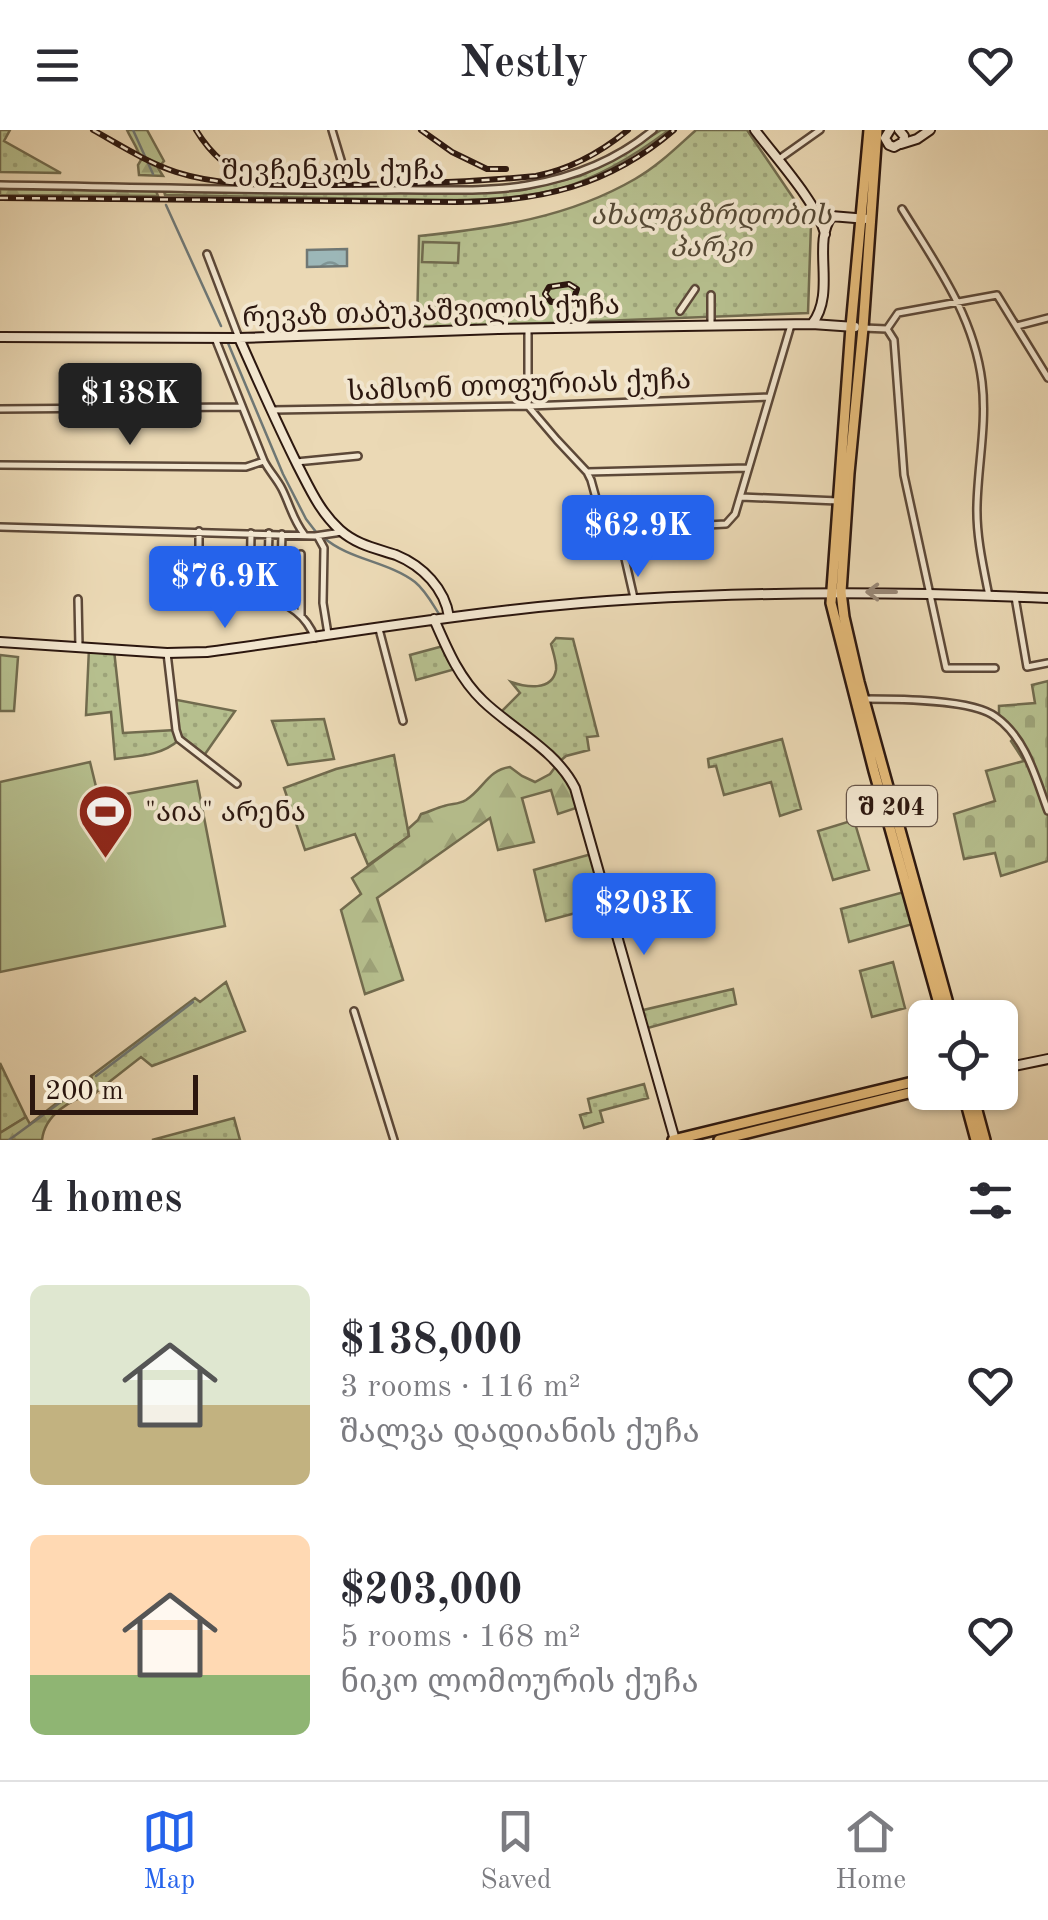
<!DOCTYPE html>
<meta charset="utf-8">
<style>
:root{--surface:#fff;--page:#f2f2f3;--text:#2b2b33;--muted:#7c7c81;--line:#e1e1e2;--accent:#2563eb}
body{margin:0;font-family:"Old Standard TT","Noto Serif Georgian",serif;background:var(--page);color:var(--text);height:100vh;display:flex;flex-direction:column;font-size:38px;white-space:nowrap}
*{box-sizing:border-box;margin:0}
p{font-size:32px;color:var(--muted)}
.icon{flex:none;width:55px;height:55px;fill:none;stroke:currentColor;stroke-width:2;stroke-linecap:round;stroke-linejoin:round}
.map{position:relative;height:1010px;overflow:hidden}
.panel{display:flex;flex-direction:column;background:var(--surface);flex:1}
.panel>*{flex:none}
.buttons{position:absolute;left:908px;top:870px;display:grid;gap:20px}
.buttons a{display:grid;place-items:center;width:110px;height:110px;border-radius:15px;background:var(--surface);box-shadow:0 2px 8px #0004;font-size:50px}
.scale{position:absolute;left:30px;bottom:25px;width:168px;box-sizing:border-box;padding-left:10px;border:5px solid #2c170f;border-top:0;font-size:28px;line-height:35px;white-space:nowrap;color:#2c170f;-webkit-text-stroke:8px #f2e6cf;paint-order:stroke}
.price{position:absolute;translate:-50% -85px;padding:0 22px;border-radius:10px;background:var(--accent);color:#fff;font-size:32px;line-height:65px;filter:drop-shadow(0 2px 5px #0008)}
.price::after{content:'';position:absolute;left:50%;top:60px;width:30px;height:22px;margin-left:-15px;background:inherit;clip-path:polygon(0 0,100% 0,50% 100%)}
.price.selected{background:#222;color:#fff}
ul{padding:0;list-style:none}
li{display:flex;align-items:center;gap:30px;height:250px;padding:0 30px}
li span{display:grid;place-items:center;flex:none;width:280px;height:200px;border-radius:15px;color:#555}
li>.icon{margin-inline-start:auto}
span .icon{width:120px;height:120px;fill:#fffc;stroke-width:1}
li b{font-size:42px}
h2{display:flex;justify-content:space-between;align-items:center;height:120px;padding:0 30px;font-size:42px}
header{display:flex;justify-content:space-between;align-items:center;height:130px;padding:0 30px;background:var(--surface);font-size:45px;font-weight:800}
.menu{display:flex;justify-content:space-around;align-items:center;height:140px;border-top:2px solid var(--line);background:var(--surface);font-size:28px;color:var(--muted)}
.menu a{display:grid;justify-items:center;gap:5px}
.menu .selected{color:var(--accent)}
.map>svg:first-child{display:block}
.grass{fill:url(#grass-dots);stroke:#716b4e;stroke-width:2.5}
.forest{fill:url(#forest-firs);stroke:#716b4e;stroke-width:2.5}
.cemetery{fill:url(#cemetery-stones);stroke:#716b4e;stroke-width:2.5}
.garden{fill:#b6bf8e;stroke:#716b4e;stroke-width:2.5}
.water{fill:url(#water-waves);stroke:#6f7774;stroke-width:2.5}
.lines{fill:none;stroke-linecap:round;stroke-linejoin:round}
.stream{stroke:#6f7774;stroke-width:2.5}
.street-casing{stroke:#5c4838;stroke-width:10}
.secondary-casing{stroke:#2c170f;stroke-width:12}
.primary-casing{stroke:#2c170f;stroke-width:14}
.street{stroke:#f2e6cf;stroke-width:5}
.secondary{stroke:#f2e6cf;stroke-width:8}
.primary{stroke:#e6bc7a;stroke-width:9}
.rail-casing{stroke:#2c170f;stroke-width:6}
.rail{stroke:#f2e6cf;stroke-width:2.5;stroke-dasharray:8;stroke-linecap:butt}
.oneway{stroke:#998979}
.labels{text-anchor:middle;stroke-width:8;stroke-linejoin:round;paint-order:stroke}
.shield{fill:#f2e6cf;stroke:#675549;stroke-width:2.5}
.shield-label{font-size:25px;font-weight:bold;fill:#2c170f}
.street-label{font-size:28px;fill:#2c170f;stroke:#f2e6cf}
.park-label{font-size:28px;font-style:italic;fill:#554935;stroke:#f2e6cf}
.poi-label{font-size:28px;fill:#2c170f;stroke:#f2e6cf;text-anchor:start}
</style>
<header><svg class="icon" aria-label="menu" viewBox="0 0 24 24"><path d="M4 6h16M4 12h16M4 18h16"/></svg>Nestly<svg class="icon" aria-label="heart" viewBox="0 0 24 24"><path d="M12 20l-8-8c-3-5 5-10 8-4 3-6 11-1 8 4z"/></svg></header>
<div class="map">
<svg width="1048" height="1010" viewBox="0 0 1048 1010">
<defs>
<pattern id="grass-dots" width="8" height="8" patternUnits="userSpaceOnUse" patternTransform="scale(2.5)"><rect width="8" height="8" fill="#b6bf8e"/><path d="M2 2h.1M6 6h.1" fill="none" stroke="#9da379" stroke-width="1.8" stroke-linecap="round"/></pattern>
<pattern id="forest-firs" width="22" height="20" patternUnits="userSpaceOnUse" patternTransform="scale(2.5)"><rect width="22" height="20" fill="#b6bf8e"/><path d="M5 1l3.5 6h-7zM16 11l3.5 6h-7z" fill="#9da379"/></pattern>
<pattern id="cemetery-stones" width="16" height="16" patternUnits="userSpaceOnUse" patternTransform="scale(2.5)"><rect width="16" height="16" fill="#b6bf8e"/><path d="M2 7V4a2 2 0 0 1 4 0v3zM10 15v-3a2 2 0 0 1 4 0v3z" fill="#9da379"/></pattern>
<pattern id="water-waves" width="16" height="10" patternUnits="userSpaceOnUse" patternTransform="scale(2.5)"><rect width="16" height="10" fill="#9cb7b8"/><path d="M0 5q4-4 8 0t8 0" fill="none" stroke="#7f9494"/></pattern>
</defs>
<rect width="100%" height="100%" fill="#ebd9b5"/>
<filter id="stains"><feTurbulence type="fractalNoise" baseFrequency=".002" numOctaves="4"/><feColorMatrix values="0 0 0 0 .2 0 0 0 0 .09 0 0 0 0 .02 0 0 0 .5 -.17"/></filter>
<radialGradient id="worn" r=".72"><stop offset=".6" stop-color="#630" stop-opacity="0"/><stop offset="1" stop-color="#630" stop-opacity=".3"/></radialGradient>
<!-- grass -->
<path class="grass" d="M0 0H10L4 11 61 43 0 42Z
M661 0H669C637 24 600 47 562 58 503 74 439 70 379 69 308 68 236 66 165 65L164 61 349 64 523 60 580 46 612 31Z
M696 0H747L811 94 808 183 417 198 419 106C495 98 568 88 635 49 658 36 677 17 696 0Z
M556 508 573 509 598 606 587 607 589 620 566 626 559 632 501 582 520 563 511 552C525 557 552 562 556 540 557 533 553 522 551 514Z
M447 515 459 538 416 550 410 525Z
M89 518 114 520 123 603 175 600 172 569 235 581 203 627 179 610C161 626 138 626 115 629L111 582 86 585Z
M324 589 334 629 288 635 272 591Z
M782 609 801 679 780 686 771 652 724 665 716 636 709 637 708 629Z
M394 625 409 706 368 735 355 704 305 720 284 658 336 639Z
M854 690 869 740 833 750 818 701Z
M595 723 609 774 546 791 534 740Z
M904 762 913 794 849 812 841 779Z
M893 832 905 878 872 887 860 841Z
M226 852 245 901 152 936 141 927 95 963 91 946 195 868 200 872Z
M733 859 736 874 644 899 639 881Z
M0 933 26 987 0 1003Z
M644 954 648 968 600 981 603 992 584 998 580 985 591 982 588 969Z
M234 988 240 1010H152Z"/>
<!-- forest -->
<path class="forest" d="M127 0H147L164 31 158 38 163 46 139 45 138 35 141 30C138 18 132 11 127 0Z
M0 59 156 61 158 66 0 65Z
M559 632 582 676 558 684 551 660 522 668 534 712 498 720 490 688 377 768 403 850 365 864 341 780 361 764 352 748 409 706 408 699 418 690 421 684C429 682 436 678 444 676 452 673 458 675 466 670 484 658 488 640 510 637L522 646 535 652 550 644Z
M91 946 95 963C71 969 45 984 42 1010H0V1003L26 987 30 994Z"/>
<!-- cemetery -->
<path class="cemetery" d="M1048 551V731L1001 746 995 723 964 729 954 684 995 671 986 641 1024 631 1011 611 1017 604 999 585V576L1035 573 1032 555Z"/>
<!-- garden -->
<path class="garden" d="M423 112 459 113 458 133 422 132Z
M0 525 18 527 14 581H0Z
M90 632 99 669 197 651 225 796 0 842V652Z"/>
<!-- water -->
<path class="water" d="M347 119V136L307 137V120Z"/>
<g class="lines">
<!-- stream -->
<path class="stream" d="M133 0 153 44
M166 75 221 196
M228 213 283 344 306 389 316 402
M323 407C349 430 387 431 415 452 425 460 432 473 439 484
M96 946 193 872
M9 1010 88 952"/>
<defs>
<path id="street" d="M332 0 350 60
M779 29 820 0
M0 55C128 57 255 61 383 60 427 59 486 63 528 55 574 47 617 30 653 0
M902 79C936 134 974 186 982 252 987 293 978 334 977 375 976 405 983 436 989 466
M207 124 239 208
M711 165V196
M680 181 695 159
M1017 196 1048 188
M863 198 887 199
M528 199V276L557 310 587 342 591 350 599 379 623 420 634 468
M887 199 894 210 904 345 946 538H995
M887 199 898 183 997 165 1048 248
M215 208 264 331C269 341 277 349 282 359 290 375 293 390 304 404
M0 279 241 277
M272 280 528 276 768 267
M296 332 358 326
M0 335 246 337 264 331
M587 342 748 338
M741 367 838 371
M0 397 315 406 342 402
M611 400 726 394 735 384 791 195
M199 401V464H217
M251 403 250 462 267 467
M269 403 267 467C289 474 306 485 315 508
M318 407 324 418 323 473 328 504
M623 420 681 418
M1015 467 1027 537 1048 533
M78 469 79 517
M280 471 282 404
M301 486V424
M379 499 403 591
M167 523 176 600 179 609 237 654
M866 569C897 569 973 569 996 587 1026 608 1036 649 1048 681
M354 881 394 1010"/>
<path id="secondary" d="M755 0C775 27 818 74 825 104
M890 0 885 8 889 15 894 17 903 12 904 6 899 0
M901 14 917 9 930 0
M831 86 867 89
M812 194C837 162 811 113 832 86
M0 207 239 208 498 199 812 194 855 197
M239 208C258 251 277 294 298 336 310 359 320 382 340 400 357 415 375 418 396 425 423 436 445 459 449 487
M434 489C447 519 459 548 483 571 512 599 556 620 575 658L675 1010
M0 512 167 523 207 522C350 503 493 477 637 469 774 461 911 462 1048 468
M1000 939 1048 929"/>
<path id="primary" d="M869 0 851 197 831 473 874 641 943 888
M877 0 863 198 849 343 841 462 844 487 859 552 952 888
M963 962 976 1010
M972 962 985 1010
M673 1010 925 949
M719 1010 925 959"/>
</defs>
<!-- street casing -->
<use href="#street" class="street-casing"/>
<!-- secondary casing -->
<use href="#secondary" class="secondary-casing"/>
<!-- primary casing -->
<use href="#primary" class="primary-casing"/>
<!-- street -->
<use href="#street" class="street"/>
<!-- secondary -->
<use href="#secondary" class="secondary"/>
<!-- primary -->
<use href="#primary" class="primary"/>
<defs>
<path id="rail" d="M93 0C120 15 146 32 176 42 219 56 268 55 313 55 388 55 462 53 536 46 571 39 600 23 628 0
M196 0C210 23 228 40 253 49
M421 0 452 22 487 39H506
M0 68 456 72C539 72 609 56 674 0
M569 154 577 159 574 168 569 171 551 172 545 164 549 157Z"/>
</defs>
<!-- rail casing -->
<use href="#rail" class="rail-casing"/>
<!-- rail -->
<use href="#rail" class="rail"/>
</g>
<!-- one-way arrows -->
<defs><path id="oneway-shaft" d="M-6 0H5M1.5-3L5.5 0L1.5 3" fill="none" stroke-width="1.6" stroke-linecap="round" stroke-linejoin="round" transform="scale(2.5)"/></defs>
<use class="oneway" href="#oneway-shaft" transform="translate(881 462) rotate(-180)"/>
<!-- icons -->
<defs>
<symbol id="stadium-pin" viewBox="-11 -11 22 30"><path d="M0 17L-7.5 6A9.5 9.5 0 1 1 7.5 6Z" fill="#8f2418" stroke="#f2e6cf"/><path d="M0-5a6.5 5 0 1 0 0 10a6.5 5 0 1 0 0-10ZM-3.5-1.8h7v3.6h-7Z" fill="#fff"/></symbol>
</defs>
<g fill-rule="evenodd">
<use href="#stadium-pin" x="74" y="650" width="63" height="86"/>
</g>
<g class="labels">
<!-- shield labels -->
<rect class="shield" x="847" y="656" width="90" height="40" rx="8"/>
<g class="shield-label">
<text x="892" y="685">შ 204</text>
</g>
<!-- street labels -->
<g class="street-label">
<text x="333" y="49">შევჩენკოს ქუჩა</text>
<text transform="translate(431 180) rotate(-2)" y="10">რევაზ თაბუკაშვილის ქუჩა</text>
<text transform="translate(519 254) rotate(-2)" y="10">სამსონ თოფურიას ქუჩა</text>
</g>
<!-- park labels -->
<g class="park-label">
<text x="711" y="94">ახალგაზრდობის<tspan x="711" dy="32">პარკი</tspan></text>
</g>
<!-- poi labels -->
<g class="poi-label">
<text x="145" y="691">"აია" არენა</text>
</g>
</g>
<rect width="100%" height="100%" filter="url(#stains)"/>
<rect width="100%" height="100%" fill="url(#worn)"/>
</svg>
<div class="buttons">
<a><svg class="icon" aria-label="locate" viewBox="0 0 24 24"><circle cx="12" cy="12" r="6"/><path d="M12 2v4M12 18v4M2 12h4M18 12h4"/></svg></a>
</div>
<div class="scale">200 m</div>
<b class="price selected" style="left:130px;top:318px">$138K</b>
<b class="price" style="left:638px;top:450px">$62.9K</b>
<b class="price" style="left:225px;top:501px">$76.9K</b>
<b class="price" style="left:644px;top:828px">$203K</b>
</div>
<section class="panel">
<h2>4 homes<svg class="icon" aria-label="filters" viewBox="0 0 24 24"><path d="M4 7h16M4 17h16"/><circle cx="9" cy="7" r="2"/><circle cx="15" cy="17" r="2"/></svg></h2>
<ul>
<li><span style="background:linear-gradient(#dfe7d0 60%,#c2b280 0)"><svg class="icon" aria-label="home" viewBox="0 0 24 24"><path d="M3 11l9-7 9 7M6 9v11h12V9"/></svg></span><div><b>$138,000</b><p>3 rooms · 116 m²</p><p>შალვა დადიანის ქუჩა</p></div><svg class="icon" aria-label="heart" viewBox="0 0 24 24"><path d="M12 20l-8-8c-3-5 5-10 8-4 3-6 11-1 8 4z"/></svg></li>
<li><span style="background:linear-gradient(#ffd9b3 70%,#8fb573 0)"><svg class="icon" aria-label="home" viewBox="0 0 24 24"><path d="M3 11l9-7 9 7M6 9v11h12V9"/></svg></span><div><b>$203,000</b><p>5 rooms · 168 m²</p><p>ნიკო ლომოურის ქუჩა</p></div><svg class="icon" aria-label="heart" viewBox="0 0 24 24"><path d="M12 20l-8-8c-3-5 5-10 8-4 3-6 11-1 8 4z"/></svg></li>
</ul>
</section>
<nav class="menu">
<a class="selected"><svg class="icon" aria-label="map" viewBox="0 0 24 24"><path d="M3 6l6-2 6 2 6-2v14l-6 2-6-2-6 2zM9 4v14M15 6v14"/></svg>Map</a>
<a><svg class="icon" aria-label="saved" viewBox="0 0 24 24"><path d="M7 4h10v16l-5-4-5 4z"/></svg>Saved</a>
<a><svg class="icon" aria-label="home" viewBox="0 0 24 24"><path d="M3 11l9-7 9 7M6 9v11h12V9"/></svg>Home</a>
</nav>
